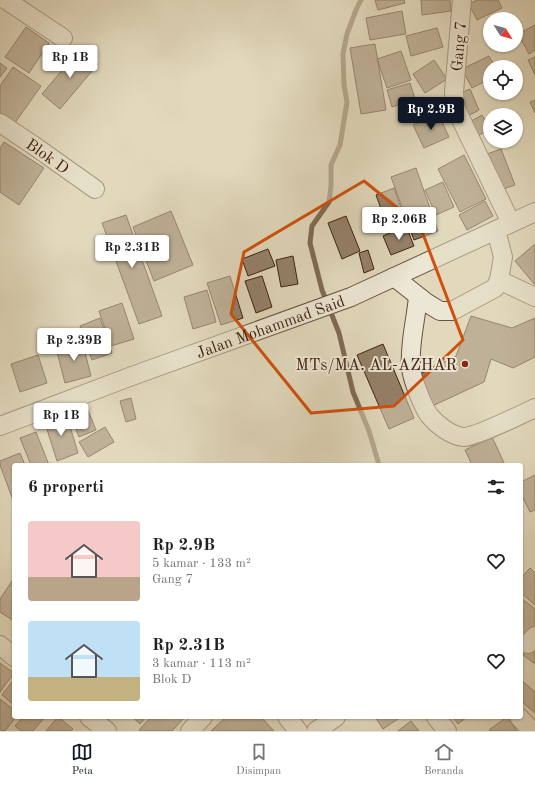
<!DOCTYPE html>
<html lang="id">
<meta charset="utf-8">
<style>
:root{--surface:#fff;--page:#f6f6f6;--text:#202124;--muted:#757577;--line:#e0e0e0;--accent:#111827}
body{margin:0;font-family:"Old Standard TT",serif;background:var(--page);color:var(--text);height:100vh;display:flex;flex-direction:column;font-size:15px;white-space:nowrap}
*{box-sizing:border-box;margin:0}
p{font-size:13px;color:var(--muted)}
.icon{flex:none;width:22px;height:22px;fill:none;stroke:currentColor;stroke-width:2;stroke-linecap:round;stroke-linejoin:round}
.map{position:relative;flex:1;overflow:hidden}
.sheet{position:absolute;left:12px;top:463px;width:511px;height:256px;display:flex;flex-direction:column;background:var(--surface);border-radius:4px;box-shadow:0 1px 3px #0004}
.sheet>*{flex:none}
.needle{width:26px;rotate:127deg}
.tools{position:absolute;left:483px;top:12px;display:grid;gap:8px}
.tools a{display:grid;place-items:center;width:40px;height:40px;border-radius:50%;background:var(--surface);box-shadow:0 1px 3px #0004;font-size:20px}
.price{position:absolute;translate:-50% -34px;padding:0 9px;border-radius:4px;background:#fff;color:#222;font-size:13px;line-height:26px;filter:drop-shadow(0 1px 2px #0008)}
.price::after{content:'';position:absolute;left:50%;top:24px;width:12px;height:9px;margin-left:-6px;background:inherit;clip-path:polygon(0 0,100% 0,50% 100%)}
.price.active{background:var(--accent);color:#fff}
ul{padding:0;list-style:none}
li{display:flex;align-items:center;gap:12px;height:100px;padding:0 16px}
li span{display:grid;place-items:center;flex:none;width:112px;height:80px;border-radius:4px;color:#555}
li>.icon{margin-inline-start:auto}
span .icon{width:48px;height:48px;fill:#fffc;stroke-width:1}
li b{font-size:17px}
h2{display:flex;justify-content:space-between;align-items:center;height:48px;padding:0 16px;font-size:17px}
.tabs{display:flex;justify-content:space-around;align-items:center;height:56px;border-top:1px solid var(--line);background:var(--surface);font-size:11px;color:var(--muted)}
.tabs a{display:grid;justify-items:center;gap:2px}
.tabs .active{color:var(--accent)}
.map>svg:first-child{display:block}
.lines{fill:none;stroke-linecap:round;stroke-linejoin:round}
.stream{stroke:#806a55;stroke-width:5}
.building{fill:#94816a;stroke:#3f2111}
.minor-casing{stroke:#684f3c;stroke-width:20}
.minor{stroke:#ece6d4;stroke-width:18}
.marked{fill:none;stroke:#cf510d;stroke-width:3;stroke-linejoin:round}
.poi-dot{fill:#8f2418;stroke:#ece6d4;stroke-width:1.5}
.labels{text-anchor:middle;stroke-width:4;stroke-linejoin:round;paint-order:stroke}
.street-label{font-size:16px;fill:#3f2111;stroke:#ece6d4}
.poi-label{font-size:16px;fill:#3f2111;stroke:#ece6d4;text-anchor:end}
</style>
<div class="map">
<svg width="535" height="731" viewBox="0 0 535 731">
<rect width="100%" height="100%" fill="#e2d9bd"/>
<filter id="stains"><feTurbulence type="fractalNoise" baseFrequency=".005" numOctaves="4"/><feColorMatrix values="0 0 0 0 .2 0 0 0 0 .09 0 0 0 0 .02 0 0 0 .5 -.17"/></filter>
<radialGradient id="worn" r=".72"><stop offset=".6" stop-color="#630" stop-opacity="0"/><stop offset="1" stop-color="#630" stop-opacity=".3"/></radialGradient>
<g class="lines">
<!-- stream -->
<path class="stream" d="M361 0 356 10 347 34 343 54 344 85 347 102 340 145 331 165V186L329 202 312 226 310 243 322 290 339 333 353 392 369 431 379 465"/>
</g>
<!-- building -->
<path class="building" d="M375 0H404L405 3 378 10Z
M421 0H450L451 11 422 15Z
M477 0H498L502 8 477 20 469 4Z
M402 11 406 34 370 40 366 18Z
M535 25V50L529 54 518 34Z
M26 27 49 43 29 73 5 57Z
M437 28 443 47 411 56 406 36Z
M375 44 386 110 361 114 350 48Z
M80 49 98 64 60 109 42 94Z
M401 51 411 80 387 88 377 59Z
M489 56 495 67H490V79L472 88 462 69Z
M535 57V75L528 60Z
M434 60 447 79 425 93 413 74Z
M0 63 7 68 0 77Z
M13 67 41 86 12 127 0 119V86Z
M410 83 415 99 392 107 387 90Z
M470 89 479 110 468 116 458 94Z
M535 100V113L530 102Z
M438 113 449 137 424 148 413 125Z
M482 115 490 129 474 138 466 124Z
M4 142 44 168 19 205 0 192V148Z
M501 149 515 185 498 191 484 155Z
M464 155 486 199 460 212 438 169Z
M416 168 438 231 414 240 391 177Z
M443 182 454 207 436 215 425 190Z
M394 188 406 222 388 228 376 195Z
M485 201 493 216 467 230 459 215Z
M171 211 193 265 154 281 133 227Z
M126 215 162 316 139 324 102 223Z
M346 216 360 251 342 259 328 223Z
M406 226 414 246 391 255 383 236Z
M535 244V285L515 261Z
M268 249 275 266 248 276 242 259Z
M368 250 374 269 364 273 359 253Z
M293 256 298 284 281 287 276 260Z
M230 276 243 318 221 325 207 283Z
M262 276 272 307 256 313 245 281Z
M207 290 216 322 193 329 184 297Z
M122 303 134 339 111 346 99 311Z
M471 316 512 328 535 318V357L513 368 491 359 484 382 428 408 414 377 456 356Z
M100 318 112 353 92 360 80 326Z
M82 341 91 376 65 383 56 348Z
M383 344 414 418 389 429 357 355Z
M38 355 47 383 20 392 11 364Z
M131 398 136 419 126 422 120 401Z
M87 408 96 430 79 437 70 415Z
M66 413 78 453 57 461 44 420Z
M105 427 114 442 88 457 79 442Z
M36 432 49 465H31L20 438Z
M492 437 505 465H472L465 450Z
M20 453 25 465H14V499L13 500 0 465V461Z
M535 475V510L530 512 521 494V482Z
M530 568 535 573V605L521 593V578Z
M14 578V621L0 612V599Z
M521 598 535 609V628L521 646Z
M535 639V664L523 655Z
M0 663 14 673 0 692Z
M14 679V705L2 695Z
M522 681 535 692V713L521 701Z
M0 699 14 710V717H16L5 731 0 730Z
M23 717H45L33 731H21L15 726Z
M58 717 73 729 71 731H46Z
M132 717H146L140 724Z
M151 717H183L184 718 172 731H141L139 730Z
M226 717H261L274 731H211Z
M375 717H401L383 729Z
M453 717H467L458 724Z
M507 717 517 731H490L489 730Z
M411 721 419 731H398Z"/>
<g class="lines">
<defs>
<g id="minor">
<path d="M6 0 63 38"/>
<path d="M462 0 454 92 455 107 511 223"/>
<path id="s1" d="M0 123 33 145 95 189"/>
<path d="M394 277 427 303 440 311H452L495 288 499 280 503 257 496 230"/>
<path d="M499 280 535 297"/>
<path d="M418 297C416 319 409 345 411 367 411 377 423 407 429 415 437 425 451 436 464 437 476 437 522 414 535 408"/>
<path id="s2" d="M0 426 132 376 351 297 535 212"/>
<path d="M528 644 535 636"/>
<path d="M0 645 14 657"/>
<path d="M89 717 107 731"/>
<path d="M287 717 298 731"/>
<path d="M436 717 447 731"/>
<path d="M519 717 532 731"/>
<path d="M190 731 203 717"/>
<path d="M316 731 336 717"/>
</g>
</defs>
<!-- minor casing -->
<use href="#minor" class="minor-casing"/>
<!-- minor -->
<use href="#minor" class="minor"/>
</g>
<!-- marked area -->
<path d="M0 0H535V731H0ZM364 181 420 226 463 340 394 406 311 413 231 314 244 252Z" fill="#e2d9bd" fill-opacity=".55" fill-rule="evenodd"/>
<path class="marked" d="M364 181 420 226 463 340 394 406 311 413 231 314 244 252Z"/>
<!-- markers -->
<circle class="poi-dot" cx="465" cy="364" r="4"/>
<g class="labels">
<!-- street labels -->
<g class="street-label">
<text transform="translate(458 46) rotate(-85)" y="6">Gang 7</text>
<text dy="6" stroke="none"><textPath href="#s1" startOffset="58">Blok D</textPath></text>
<text dy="6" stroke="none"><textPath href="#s2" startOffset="288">Jalan Mohammad Said</textPath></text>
</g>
<!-- poi labels -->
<g class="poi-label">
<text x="457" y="370">MTs/MA. AL-AZHAR</text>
</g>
</g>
<rect width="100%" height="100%" filter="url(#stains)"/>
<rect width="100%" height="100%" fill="url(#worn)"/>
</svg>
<div class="tools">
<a><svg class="needle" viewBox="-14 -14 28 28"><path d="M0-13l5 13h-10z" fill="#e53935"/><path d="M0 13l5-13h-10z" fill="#757577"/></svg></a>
<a><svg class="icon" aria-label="locate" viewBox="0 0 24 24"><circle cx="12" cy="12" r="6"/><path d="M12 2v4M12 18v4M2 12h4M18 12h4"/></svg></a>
<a><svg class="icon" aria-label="layers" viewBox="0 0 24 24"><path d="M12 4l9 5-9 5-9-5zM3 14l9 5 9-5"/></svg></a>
</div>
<b class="price" style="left:70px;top:79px">Rp 1B</b>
<b class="price active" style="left:431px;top:131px">Rp 2.9B</b>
<b class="price" style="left:399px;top:241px">Rp 2.06B</b>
<b class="price" style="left:132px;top:269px">Rp 2.31B</b>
<b class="price" style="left:74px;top:362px">Rp 2.39B</b>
<b class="price" style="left:61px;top:437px">Rp 1B</b>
<section class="sheet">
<h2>6 properti<svg class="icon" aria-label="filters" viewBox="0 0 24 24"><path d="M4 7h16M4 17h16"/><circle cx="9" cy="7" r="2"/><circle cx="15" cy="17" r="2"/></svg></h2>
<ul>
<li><span style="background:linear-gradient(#f6c9c9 70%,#b9a48a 0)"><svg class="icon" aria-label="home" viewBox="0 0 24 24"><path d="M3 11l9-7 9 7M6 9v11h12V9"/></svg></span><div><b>Rp 2.9B</b><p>5 kamar · 133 m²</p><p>Gang 7</p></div><svg class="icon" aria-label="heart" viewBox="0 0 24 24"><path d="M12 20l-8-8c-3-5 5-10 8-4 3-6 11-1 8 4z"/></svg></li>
<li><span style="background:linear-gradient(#bfe0f5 70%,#c2b280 0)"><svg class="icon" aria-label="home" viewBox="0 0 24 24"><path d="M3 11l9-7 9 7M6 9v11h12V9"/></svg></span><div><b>Rp 2.31B</b><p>3 kamar · 113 m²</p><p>Blok D</p></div><svg class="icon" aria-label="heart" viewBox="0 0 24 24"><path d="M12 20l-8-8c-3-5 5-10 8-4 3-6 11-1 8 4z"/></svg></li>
</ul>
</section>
</div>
<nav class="tabs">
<a class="active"><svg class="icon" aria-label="map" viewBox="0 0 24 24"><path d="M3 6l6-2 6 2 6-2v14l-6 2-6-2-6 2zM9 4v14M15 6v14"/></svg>Peta</a>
<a><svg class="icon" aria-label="saved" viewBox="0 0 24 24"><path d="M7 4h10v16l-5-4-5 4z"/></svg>Disimpan</a>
<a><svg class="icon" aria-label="home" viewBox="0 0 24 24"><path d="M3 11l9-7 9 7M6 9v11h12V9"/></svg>Beranda</a>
</nav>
